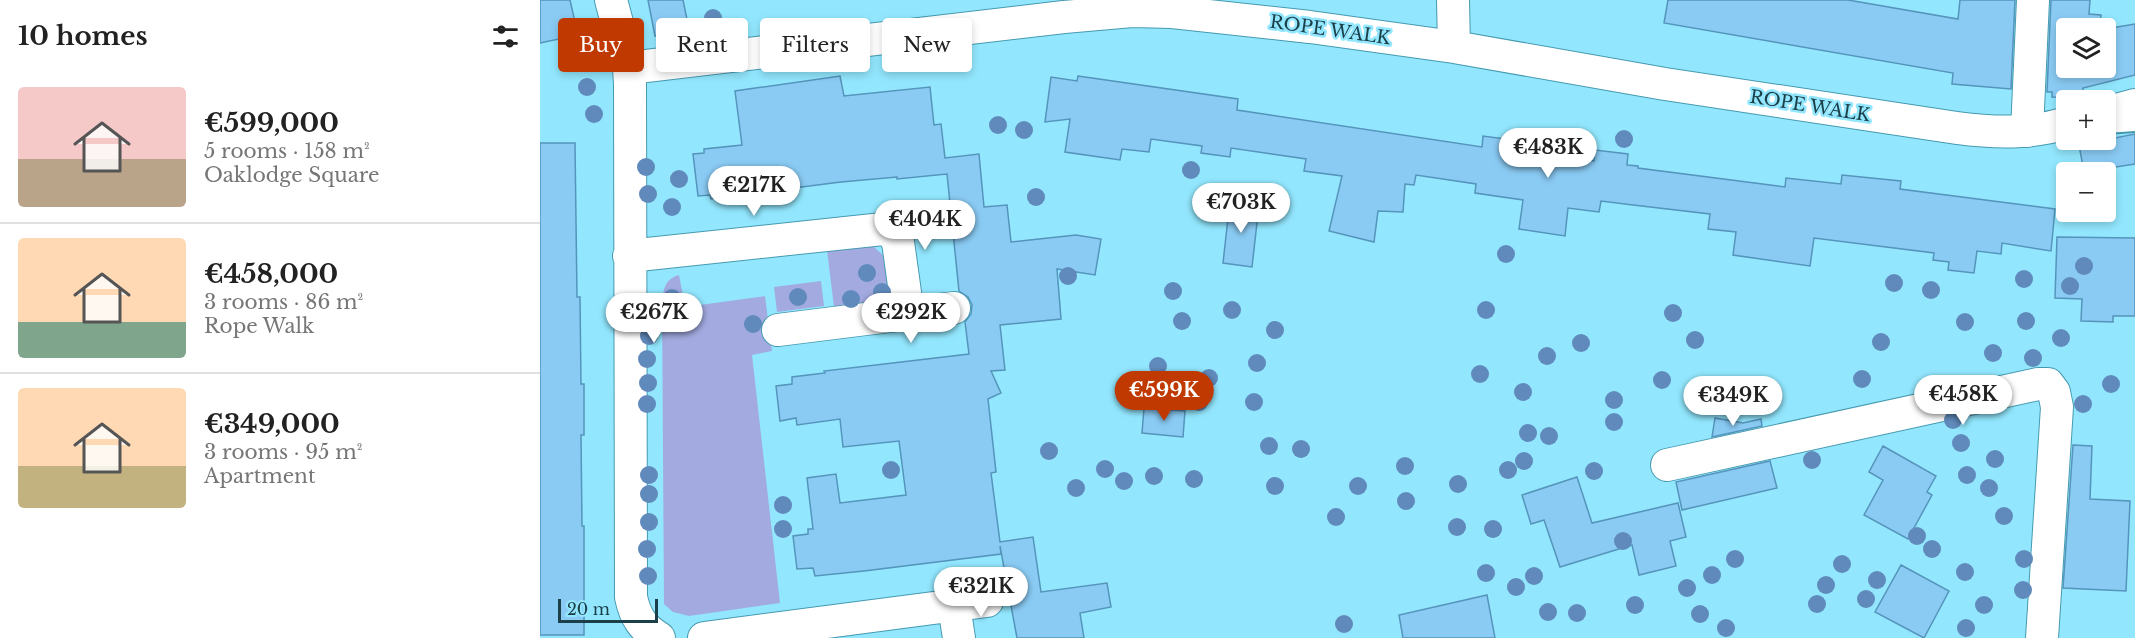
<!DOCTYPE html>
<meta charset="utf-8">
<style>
:root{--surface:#fff;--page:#f2f2f2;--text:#222;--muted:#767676;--line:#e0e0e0;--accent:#c03900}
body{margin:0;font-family:"Libre Baskerville",serif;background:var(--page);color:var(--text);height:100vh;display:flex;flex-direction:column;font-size:22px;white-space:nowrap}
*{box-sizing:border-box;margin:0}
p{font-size:20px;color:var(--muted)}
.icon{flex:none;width:33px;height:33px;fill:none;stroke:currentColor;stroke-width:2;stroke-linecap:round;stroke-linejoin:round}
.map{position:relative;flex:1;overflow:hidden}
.panel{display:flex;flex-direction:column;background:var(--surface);width:540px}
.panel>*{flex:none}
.hud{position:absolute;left:18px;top:18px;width:570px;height:54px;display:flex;gap:12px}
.buttons{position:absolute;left:1516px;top:18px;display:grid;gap:12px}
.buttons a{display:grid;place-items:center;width:60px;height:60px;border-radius:6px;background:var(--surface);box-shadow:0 3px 9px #0003;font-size:30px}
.scale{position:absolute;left:18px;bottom:15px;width:100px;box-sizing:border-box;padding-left:6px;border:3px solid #1c4049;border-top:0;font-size:16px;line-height:21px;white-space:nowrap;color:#1c4049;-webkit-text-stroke:4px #92e7fe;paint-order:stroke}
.price{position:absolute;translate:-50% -51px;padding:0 14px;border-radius:21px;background:#fff;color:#222;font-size:20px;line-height:39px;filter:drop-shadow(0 2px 3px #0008)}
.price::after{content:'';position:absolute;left:50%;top:36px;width:18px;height:14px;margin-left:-9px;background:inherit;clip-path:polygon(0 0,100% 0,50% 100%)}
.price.on{background:var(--accent);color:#fff}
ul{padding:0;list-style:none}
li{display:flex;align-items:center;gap:18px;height:150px;padding:0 18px}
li+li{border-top:2px solid var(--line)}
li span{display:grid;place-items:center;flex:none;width:168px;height:120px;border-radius:6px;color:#555}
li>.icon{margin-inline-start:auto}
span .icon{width:72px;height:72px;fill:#fffc;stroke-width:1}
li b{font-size:26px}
h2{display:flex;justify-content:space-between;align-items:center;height:72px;padding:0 18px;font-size:26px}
.pill{padding:0 21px;border-radius:6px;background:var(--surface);box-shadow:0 3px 9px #0003;font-size:21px;line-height:54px}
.pill.on{background:var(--accent);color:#fff}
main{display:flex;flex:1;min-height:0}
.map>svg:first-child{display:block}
.green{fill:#a2aae0}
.building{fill:#8acbf4;stroke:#5594bb;stroke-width:1.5}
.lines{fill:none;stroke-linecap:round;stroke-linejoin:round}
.lane-casing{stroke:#459ab0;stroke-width:20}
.street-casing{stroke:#459ab0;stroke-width:34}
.lane{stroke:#fff;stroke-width:16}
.street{stroke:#fff;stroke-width:32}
.tree{fill:#618abc}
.labels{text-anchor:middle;stroke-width:5;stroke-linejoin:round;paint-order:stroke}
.street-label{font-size:18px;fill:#1c4049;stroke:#92e7fe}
</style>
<main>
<section class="panel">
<h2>10 homes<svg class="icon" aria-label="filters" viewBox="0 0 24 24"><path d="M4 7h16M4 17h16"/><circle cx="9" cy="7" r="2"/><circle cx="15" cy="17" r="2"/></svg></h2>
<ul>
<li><span style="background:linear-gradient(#f6c9c9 60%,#b9a48a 0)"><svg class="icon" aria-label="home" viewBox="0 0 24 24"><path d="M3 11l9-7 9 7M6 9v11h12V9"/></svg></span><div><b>€599,000</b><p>5 rooms · 158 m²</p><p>Oaklodge Square</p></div></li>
<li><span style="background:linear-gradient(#ffd9b3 70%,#7fa58c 0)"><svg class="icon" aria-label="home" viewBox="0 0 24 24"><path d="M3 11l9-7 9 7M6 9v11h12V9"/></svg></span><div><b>€458,000</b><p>3 rooms · 86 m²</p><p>Rope Walk</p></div></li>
<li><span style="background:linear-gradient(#ffd9b3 65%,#c2b280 0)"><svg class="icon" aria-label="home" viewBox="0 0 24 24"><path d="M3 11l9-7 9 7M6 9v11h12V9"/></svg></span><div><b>€349,000</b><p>3 rooms · 95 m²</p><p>Apartment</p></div></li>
</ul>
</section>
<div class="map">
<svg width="1595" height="638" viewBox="0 0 1595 638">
<rect width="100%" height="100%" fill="#92e7fe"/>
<!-- green -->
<path class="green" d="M333 246 346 258 353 300 294 307 287 250Z
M139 275 145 307 225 296 232 351 212 355 240 603 149 616 133 612 124 604 122 301C124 288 125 279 139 275Z
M281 281 284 306 237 312 234 287Z"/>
<!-- building -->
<path class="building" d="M0 0H30L38 35 0 43Z
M108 0H143L149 29 115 36Z
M1128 0H1308L1418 19 1420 0H1475L1471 89 1412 84 1413 73 1124 23Z
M1511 0H1550L1549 14 1561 15 1560 28H1527V68H1566V29L1595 24V75L1543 88 1542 98 1512 97V92H1507Z
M300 76 304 96 390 87 394 125 401 124 405 158 439 154 444 207 467 205 471 242 536 235 561 239 555 275 517 269 521 319 460 325 465 370 451 371 461 393 448 399 456 472 451 473 460 542 493 537 501 592 567 583 571 607 540 613 544 638H477L460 546 461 554 324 571 275 576 273 568 257 569 253 536 268 534V529H273L267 478 296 474 300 503 366 495 359 441 303 447 300 419 257 425 256 418 240 421 236 386 252 384V377L285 373 284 371 429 354 425 322 431 314 432 305 428 297 419 291 407 174 357 179V177L301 182 222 192V194L171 199 170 195 158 196 153 154 164 153V149L202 145 195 91Z
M538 76 698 99 697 110 942 147 943 136 980 141 979 150 1054 161 1055 150 1088 154 1087 165 1098 166V168L1245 187 1246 178 1301 184 1302 175 1361 181 1360 189 1515 209 1511 251 1462 243 1461 254 1437 251 1434 273 1408 270 1409 262 1393 260 1394 253 1274 238 1270 266 1193 255 1196 232 1168 229 1170 214 1093 205 1061 201 1059 212 1028 208 1025 236 979 229 983 200 935 193 936 184 876 175 874 185 865 184 863 212 838 211 834 242 789 231 802 176 764 171 766 159 691 148 690 157 661 153 662 146 611 139 609 152 582 149 580 160 525 152 530 119 505 122 511 77 537 81Z
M1595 134V164L1544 172 1539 145Z
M0 143H35L37 297H40L41 384H44V435H41L42 526H44V635H0Z
M690 200 719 205 712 267 683 263Z
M1517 237 1595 238V316H1573V322L1541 321 1542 299 1515 298Z
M604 408 645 411 643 437 602 433Z
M1175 418 1203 423 1221 419 1222 426 1172 437Z
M1533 445 1552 446 1550 499 1590 501 1586 591 1523 588Z
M1343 446 1396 476 1387 492 1392 495 1368 539 1324 515 1343 480 1329 472Z
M1230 461 1237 488 1142 510 1136 482Z
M1037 477 1052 523 1138 503 1146 537 1130 541 1136 566 1099 575 1092 545 1020 567 1004 520 991 524 982 495Z
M1361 565 1409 591 1384 638 1335 612Z
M947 595 955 638H863L859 615Z"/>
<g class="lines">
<defs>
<path id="lane" d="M1566 125 1595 123"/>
<path id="street" d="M71 0 89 68 90 84 91 597C95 617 103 628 119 638
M913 0 914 47
M89 68 524 17 592 11 632 12 770 27 914 47 1125 84 1417 128C1455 133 1490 134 1527 123
M1566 113 1595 105
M1487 131 1493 0
M89 256 343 229 352 232 358 242 368 314
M238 330 414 308
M1127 465 1498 384H1508L1514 392 1517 407 1502 638
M414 606 419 638
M164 638 447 601"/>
</defs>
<!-- lane casing -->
<use href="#lane" class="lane-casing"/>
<!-- street casing -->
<use href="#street" class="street-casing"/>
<!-- lane -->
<use href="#lane" class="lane"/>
<!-- street -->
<use href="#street" class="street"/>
</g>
<!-- trees -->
<g class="tree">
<circle cx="173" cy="18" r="9"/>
<circle cx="47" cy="87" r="9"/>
<circle cx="54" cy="114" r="9"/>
<circle cx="458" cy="125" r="9"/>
<circle cx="484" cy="130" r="9"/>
<circle cx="1084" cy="139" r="9"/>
<circle cx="106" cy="167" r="9"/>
<circle cx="651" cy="170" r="9"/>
<circle cx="139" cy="179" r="9"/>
<circle cx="108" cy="194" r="9"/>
<circle cx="496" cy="197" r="9"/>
<circle cx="132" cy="207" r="9"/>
<circle cx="966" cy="254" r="9"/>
<circle cx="1544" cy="266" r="9"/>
<circle cx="327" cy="273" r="9"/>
<circle cx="528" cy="276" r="9"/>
<circle cx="1484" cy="279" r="9"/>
<circle cx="1354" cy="283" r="9"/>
<circle cx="1530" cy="286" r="9"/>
<circle cx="1391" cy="290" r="9"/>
<circle cx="633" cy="291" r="9"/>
<circle cx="342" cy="292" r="9"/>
<circle cx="258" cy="297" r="9"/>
<circle cx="132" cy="298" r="9"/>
<circle cx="311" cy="299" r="9"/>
<circle cx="692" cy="310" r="9"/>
<circle cx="946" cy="310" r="9"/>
<circle cx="1133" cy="313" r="9"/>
<circle cx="642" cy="321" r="9"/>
<circle cx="1486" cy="321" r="9"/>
<circle cx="1425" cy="322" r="9"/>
<circle cx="213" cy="324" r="9"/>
<circle cx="735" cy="330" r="9"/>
<circle cx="109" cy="336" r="9"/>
<circle cx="1521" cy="338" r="9"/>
<circle cx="1155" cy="340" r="9"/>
<circle cx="1341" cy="342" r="9"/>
<circle cx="1041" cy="343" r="9"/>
<circle cx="1453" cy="353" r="9"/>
<circle cx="1007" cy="356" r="9"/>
<circle cx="1493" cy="358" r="9"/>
<circle cx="107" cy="359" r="9"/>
<circle cx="717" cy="363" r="9"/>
<circle cx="618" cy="366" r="9"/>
<circle cx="940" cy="374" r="9"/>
<circle cx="669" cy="378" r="9"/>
<circle cx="1322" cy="379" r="9"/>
<circle cx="1122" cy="380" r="9"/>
<circle cx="108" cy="383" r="9"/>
<circle cx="1571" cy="384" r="9"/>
<circle cx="983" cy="392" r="9"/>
<circle cx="1074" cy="400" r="9"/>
<circle cx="659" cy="402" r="9"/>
<circle cx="714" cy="402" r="9"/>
<circle cx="107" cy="404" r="9"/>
<circle cx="1543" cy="404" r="9"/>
<circle cx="1413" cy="420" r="9"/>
<circle cx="1074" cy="422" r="9"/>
<circle cx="988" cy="433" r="9"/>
<circle cx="1009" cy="436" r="9"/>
<circle cx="1421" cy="443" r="9"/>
<circle cx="729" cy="446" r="9"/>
<circle cx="761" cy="449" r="9"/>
<circle cx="509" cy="451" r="9"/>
<circle cx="1455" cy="459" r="9"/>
<circle cx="1272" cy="460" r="9"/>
<circle cx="984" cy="461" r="9"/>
<circle cx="865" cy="466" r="9"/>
<circle cx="565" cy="469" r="9"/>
<circle cx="351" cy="470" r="9"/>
<circle cx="968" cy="470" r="9"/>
<circle cx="1054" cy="471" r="9"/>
<circle cx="109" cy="475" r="9"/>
<circle cx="1427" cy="475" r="9"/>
<circle cx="614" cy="476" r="9"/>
<circle cx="654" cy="479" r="9"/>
<circle cx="584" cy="481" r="9"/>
<circle cx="918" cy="484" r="9"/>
<circle cx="735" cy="486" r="9"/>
<circle cx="818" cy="486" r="9"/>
<circle cx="536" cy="488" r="9"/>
<circle cx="1449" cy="488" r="9"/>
<circle cx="109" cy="494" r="9"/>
<circle cx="866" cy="501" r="9"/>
<circle cx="243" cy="505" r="9"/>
<circle cx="1464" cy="516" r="9"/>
<circle cx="796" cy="517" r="9"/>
<circle cx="109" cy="522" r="9"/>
<circle cx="917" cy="527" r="9"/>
<circle cx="243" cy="529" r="9"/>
<circle cx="953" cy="529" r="9"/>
<circle cx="1377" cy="536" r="9"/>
<circle cx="1083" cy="541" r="9"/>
<circle cx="107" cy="549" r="9"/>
<circle cx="1392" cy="549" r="9"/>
<circle cx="1195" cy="559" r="9"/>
<circle cx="1484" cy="559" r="9"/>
<circle cx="1302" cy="564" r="9"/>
<circle cx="1425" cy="572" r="9"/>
<circle cx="946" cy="573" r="9"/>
<circle cx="1172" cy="575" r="9"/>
<circle cx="108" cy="576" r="9"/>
<circle cx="994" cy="576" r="9"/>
<circle cx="1337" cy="580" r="9"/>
<circle cx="1286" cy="585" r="9"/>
<circle cx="976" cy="587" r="9"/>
<circle cx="1147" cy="588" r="9"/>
<circle cx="1483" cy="590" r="9"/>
<circle cx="1326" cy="599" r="9"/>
<circle cx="1277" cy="604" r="9"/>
<circle cx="1095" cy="605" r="9"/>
<circle cx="1444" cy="605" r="9"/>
<circle cx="1008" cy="612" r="9"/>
<circle cx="1037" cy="613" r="9"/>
<circle cx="1160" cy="614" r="9"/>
<circle cx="804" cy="624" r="9"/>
<circle cx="1186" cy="628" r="9"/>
<circle cx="1426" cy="628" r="9"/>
</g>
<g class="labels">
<!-- street labels -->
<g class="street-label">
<text transform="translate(790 30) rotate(8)" y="6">ROPE WALK</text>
<text transform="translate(1270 106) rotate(9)" y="6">ROPE WALK</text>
</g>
</g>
</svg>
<div class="buttons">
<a><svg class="icon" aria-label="layers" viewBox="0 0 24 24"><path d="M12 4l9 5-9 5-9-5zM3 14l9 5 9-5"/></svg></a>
<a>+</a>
<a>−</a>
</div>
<div class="scale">20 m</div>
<b class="price" style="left:1008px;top:179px">€483K</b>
<b class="price" style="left:214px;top:217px">€217K</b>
<b class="price" style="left:701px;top:234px">€703K</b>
<b class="price" style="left:385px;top:251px">€404K</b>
<b class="price" style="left:114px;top:344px">€267K</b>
<b class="price" style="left:371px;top:344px">€292K</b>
<b class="price on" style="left:624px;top:422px">€599K</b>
<b class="price" style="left:1423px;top:426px">€458K</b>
<b class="price" style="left:1193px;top:427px">€349K</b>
<b class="price" style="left:441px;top:618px">€321K</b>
<div class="hud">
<a class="pill on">Buy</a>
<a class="pill">Rent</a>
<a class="pill">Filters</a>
<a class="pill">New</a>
</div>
</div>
</main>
